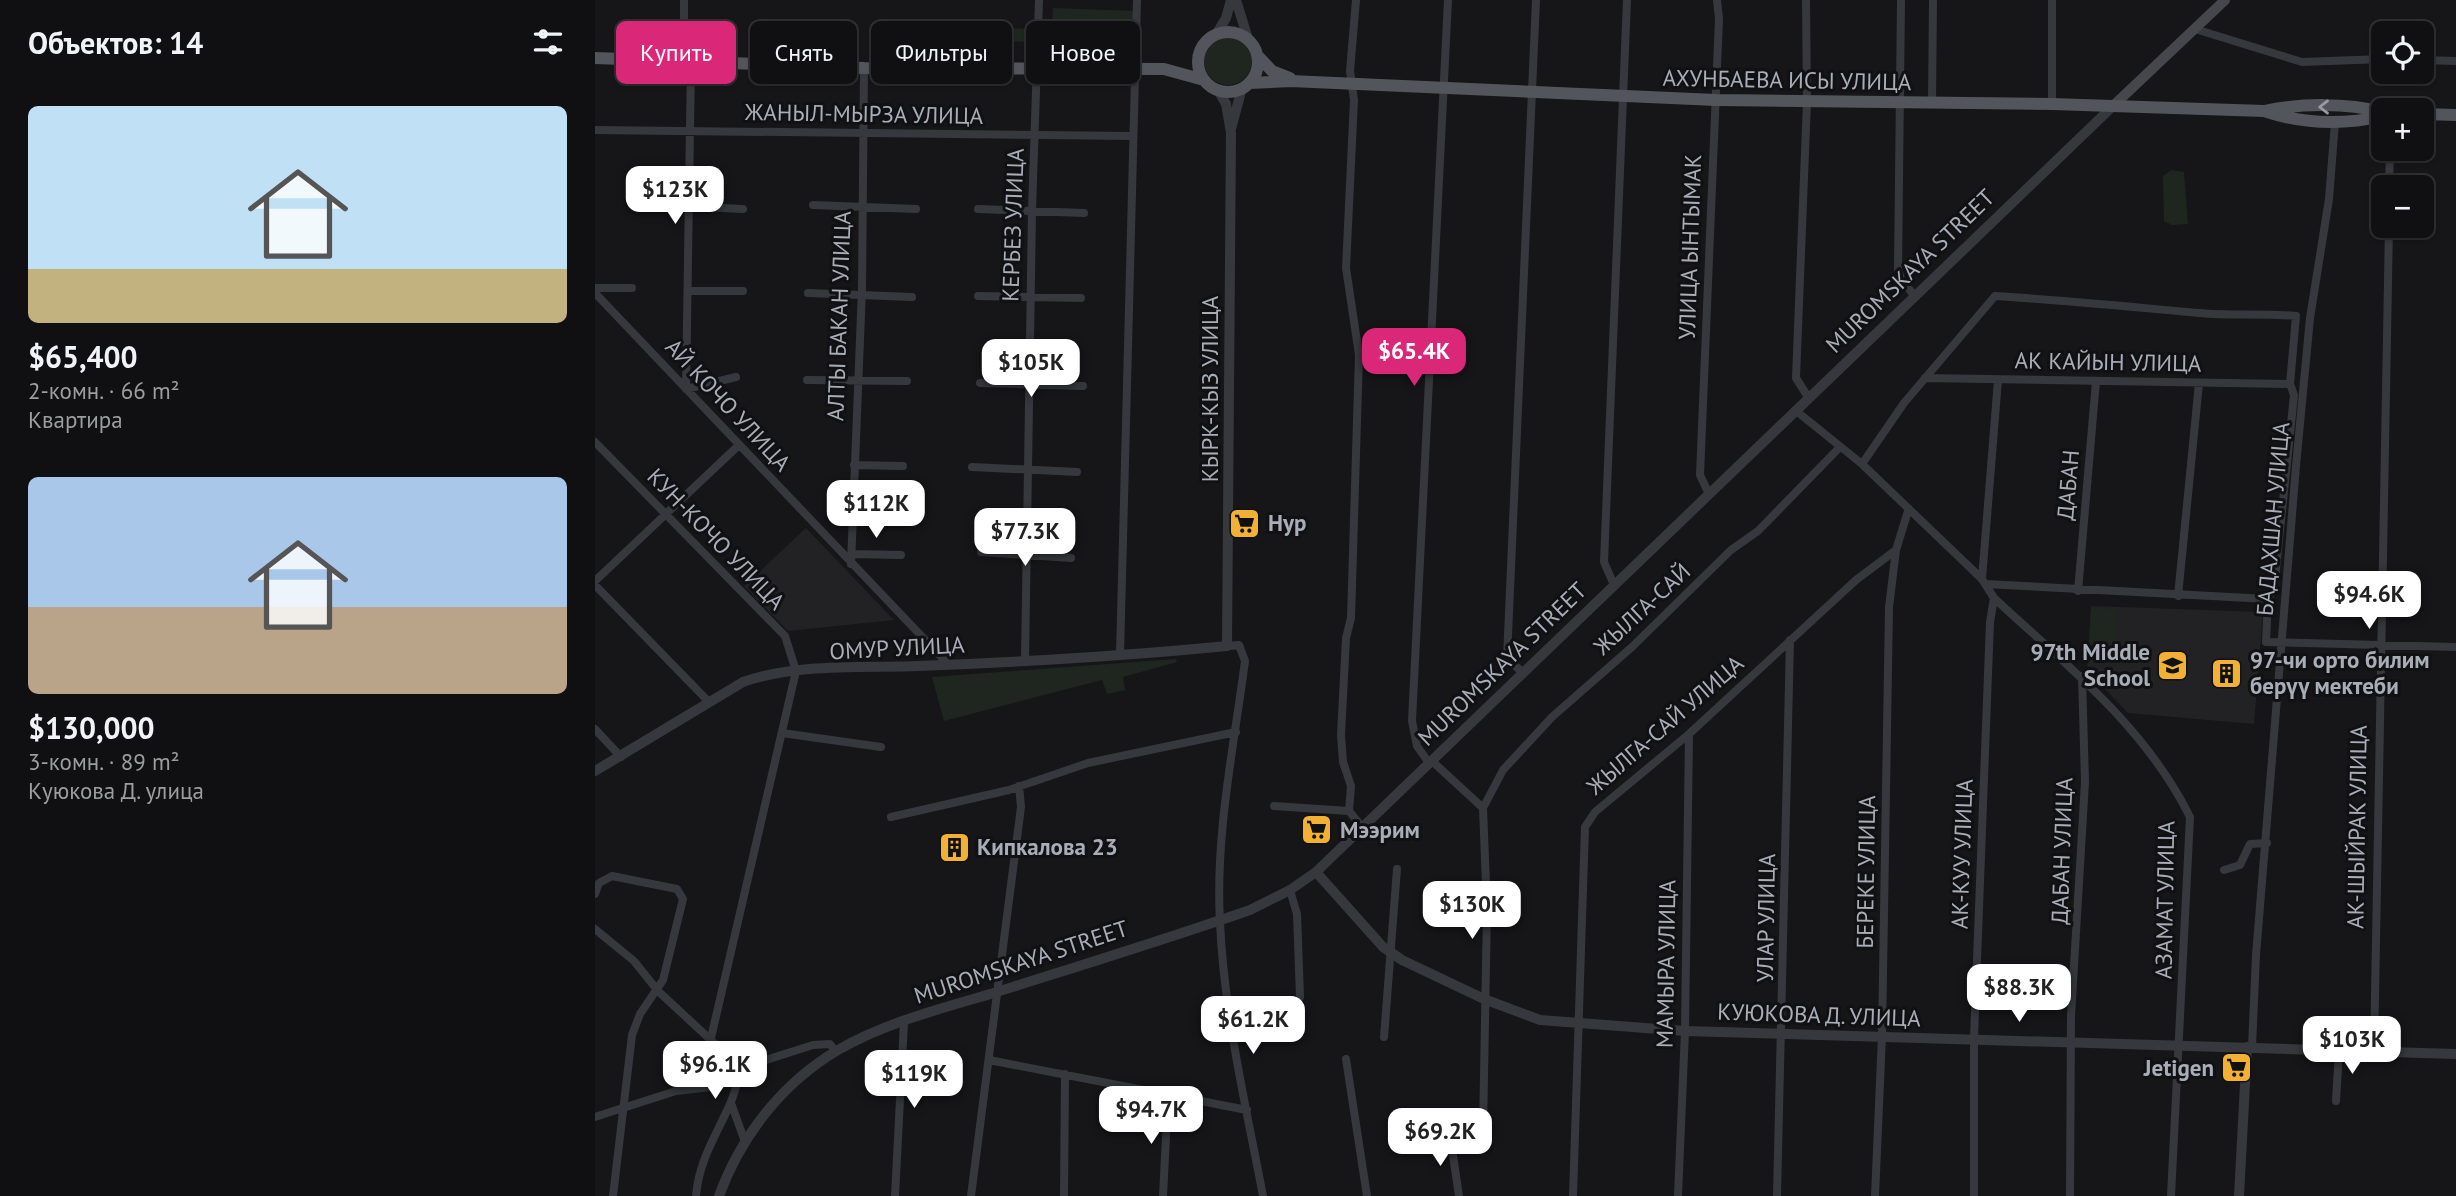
<!DOCTYPE html>
<html lang="ru">
<meta charset="utf-8">
<style>
:root{--surface:#101012;--page:#19191b;--text:#f1f3f6;--muted:#9c9d9f;--line:#303032;--accent:#db2777}
body{margin:0;font-family:"PT Sans",sans-serif;background:var(--page);color:var(--text);height:100vh;display:flex;flex-direction:column;font-size:26px;white-space:nowrap}
*{box-sizing:border-box;margin:0}
p{font-size:23px;color:var(--muted)}
.icon{flex:none;width:38px;height:38px;fill:none;stroke:currentColor;stroke-width:2;stroke-linecap:round;stroke-linejoin:round}
.map{position:relative;flex:1;overflow:hidden}
.side{display:flex;flex-direction:column;background:var(--surface);width:595px}
.side>*{flex:none}
.guide{position:absolute;left:21px;top:21px;width:665px;height:63px;display:flex;gap:14px}
.tools{position:absolute;left:1776px;top:21px;display:grid;gap:14px}
.tools a{display:grid;place-items:center;width:63px;height:63px;border-radius:10px;background:var(--surface);box-shadow:0 2px 5px #0004,0 0 0 2px var(--line);font-size:35px}
.price{position:absolute;translate:-50% -60px;padding:0 16px;border-radius:14px;background:#fff;color:#222;font-size:23px;line-height:46px;filter:drop-shadow(0 2px 4px #0008)}
.price::after{content:'';position:absolute;left:50%;top:42px;width:21px;height:16px;margin-left:-10px;background:inherit;clip-path:polygon(0 0,100% 0,50% 100%)}
.price.on{background:var(--accent);color:#fff}
ul{padding:0;list-style:none}
li{display:grid;align-content:center;gap:14px;height:371px;padding:0 28px}
li span{display:grid;place-items:center;height:217px;border-radius:10px;color:#555}
li>.icon{margin-inline-start:auto}
span .icon{width:126px;height:126px;fill:#fffc;stroke-width:1}
li b{font-size:30px}
h2{display:flex;justify-content:space-between;align-items:center;height:84px;padding:0 28px;font-size:30px}
.pill{padding:0 24px;border-radius:10px;background:var(--surface);box-shadow:0 2px 5px #0004,0 0 0 2px var(--line);font-size:24px;line-height:63px}
.pill.on{background:var(--accent);color:#fff}
main{display:flex;flex:1;min-height:0}
.map>svg:first-child{display:block}
.built{fill:#222225}
.green{fill:#1e261f}
.lines{fill:none;stroke-linecap:round;stroke-linejoin:round}
.minor{stroke:#37383d;stroke-width:8}
.tertiary{stroke:#37383d;stroke-width:10}
.secondary{stroke:#45474d;stroke-width:10}
.primary{stroke:#53555c;stroke-width:12}
.oneway{stroke:#979ba6}
.labels{text-anchor:middle;stroke-width:6;stroke-linejoin:round;paint-order:stroke}
.street-label{font-size:23px;fill:#a8adb8;stroke:#111113}
.poi-label{font-size:23px;font-weight:bold;fill:#a8adb8;stroke:#111113;text-anchor:start}
</style>
<main>
<section class="side">
<h2>Объектов: 14<svg class="icon" aria-label="filters" viewBox="0 0 24 24"><path d="M4 7h16M4 17h16"/><circle cx="9" cy="7" r="2"/><circle cx="15" cy="17" r="2"/></svg></h2>
<ul>
<li><span style="background:linear-gradient(#bfe0f5 75%,#c2b280 0)"><svg class="icon" aria-label="home" viewBox="0 0 24 24"><path d="M3 11l9-7 9 7M6 9v11h12V9"/></svg></span><div><b>$65,400</b><p>2-комн. · 66 m²</p><p>Квартира</p></div></li>
<li><span style="background:linear-gradient(#a9c7e8 60%,#b9a48a 0)"><svg class="icon" aria-label="home" viewBox="0 0 24 24"><path d="M3 11l9-7 9 7M6 9v11h12V9"/></svg></span><div><b>$130,000</b><p>3-комн. · 89 m²</p><p>Куюкова Д. улица</p></div></li>
</ul>
</section>
<div class="map">
<svg width="1861" height="1196" viewBox="0 0 1861 1196">
<rect width="100%" height="100%" fill="#161618"/>
<!-- built -->
<path class="built" d="M211 528 299 620 193 631 149 586Z
M1496 606 1668 612 1659 724 1533 713 1492 670Z"/>
<!-- green -->
<path class="green" d="M458 8 540 11V42L456 40Z
M406 28 437 29V42L405 41Z
M609 61a24 24 0 1 1 48 0a24 24 0 1 1-48 0Z
M1576 170 1589 172 1593 224 1577 225 1569 221 1568 176Z
M1496 608 1522 610 1519 662 1493 660Z
M581 659 582 662 528 677 530 690 512 694 507 680 349 721 337 677Z"/>
<g class="lines">
<!-- minor -->
<path class="minor" d="M89 0V33L96 63 91 389 141 377
M761 0 755 71 759 100 751 268 764 355 756 618 751 638 746 735 748 762 756 786 754 811 767 827
M1211 0 1212 102 1201 378 1213 397
M1306 0 1303 269 1306 280 1320 296
M1600 29 1707 62 1788 59
M1827 60 1861 61
M1337 103 1338 0
M1457 104V0
M0 130 537 136
M1794 187 1795 149
M45 204 148 209
M218 205 321 209
M383 209 489 213
M0 288H37
M93 291H148
M0 293 354 665
M213 293 317 297
M383 296 486 298
M1330 378 1695 384
M212 380 312 381
M385 383 488 386
M1200 410 1267 464 1387 579 1399 598C1471 665 1550 726 1595 817L1576 1196
M0 442 190 636 201 671 116 1038
M1267 464 1309 403 1400 296C1468 300 1536 307 1604 313 1636 316 1668 313 1701 316L1695 384 1699 395 1679 588 1673 599 1391 584
M259 465 308 466
M377 467 482 472
M1114 494 1105 475 1124 19 1122 0
M386 552 476 558
M256 554 306 555
M256 564 267 289 269 68
M1387 579 1403 380
M0 581 144 445
M0 585 114 702
M1019 585 1009 562 1032 0
M1483 591 1501 381
M1583 596 1604 383
M1673 599 1671 642 1861 647
M632 646 644 645 650 661C639 746 620 835 625 922 629 1014 651 1106 668 1196
M525 654 542 0
M430 661 437 211 444 0
M927 672 912 658 941 0
M0 729 26 757
M187 733 286 747
M837 761 888 808 892 910 888 1131
M834 763 822 746 817 721 853 0
M679 806 754 811
M888 808 908 770 957 717 1037 647 1136 550 1163 531 1245 447
M296 817 414 790 493 763 641 732
M1629 870 1645 865 1655 844 1672 843
M695 890 702 914 705 997
M0 894 4 883 17 876 82 889 88 899 68 980 45 1014 37 1035 18 1196
M0 929 39 961 63 991 146 1068C143 1080 140 1093 135 1104 121 1136 104 1160 101 1196
M789 1037 802 869
M1657 1047 1661 955 1701 466 1715 318 1734 199 1740 122
M1779 1051 1794 226
M751 1059 772 1196
M394 1060 652 1110
M1741 1101 1744 1050
M136 1103 149 1139
M0 1117 81 1091 125 1086 146 1068 218 1045 235 1044 240 1051
M855 1135 864 1196
M300 1196 309 1022
M376 1196 426 807 424 786
M469 1196 470 1074
M568 1196 573 1097
M978 1196 990 827 1000 812 1094 734 1261 580 1301 550 1313 511
M1083 1196 1090 1031 1094 734
M1182 1196 1195 640
M1280 1196 1287 1036 1294 607 1301 550
M1379 1196V1038L1395 622 1399 598
M1475 1196 1476 1016 1490 782 1487 676"/>
<!-- tertiary -->
<path class="tertiary" d="M641 0 653 39
M622 33 631 18 636 0
M636 129 647 88
M0 771 148 682C202 663 267 668 323 666 426 662 530 656 632 646L636 133 631 104 623 90
M721 872 788 947 807 960 889 999 945 1020 1090 1031 1861 1054
M124 1196C146 1136 187 1083 243 1050 291 1022 349 1008 402 992 487 965 572 939 655 910L695 890 721 872 1518 106
M1644 1196 1652 1047"/>
<!-- secondary -->
<path class="secondary" d="M1518 106 1630 0"/>
<!-- primary -->
<path class="primary" d="M603 62a30 30 0 1 1 60 0a30 30 0 1 1-60 0Z
M662 55 677 71 695 78
M0 58 269 68 569 69 609 80
M654 83 696 81 1121 100 1457 104 1669 111C1706 103 1752 103 1788 112
M1669 111C1708 124 1749 125 1788 116
M1827 114 1861 115"/>
</g>
<!-- one-way arrows -->
<defs><path id="oneway-chevron" d="M-2-3.5L2.5 0L-2 3.5" fill="none" stroke-width="1.6" stroke-linecap="round" stroke-linejoin="round" transform="scale(1.75)"/></defs>
<use class="oneway" href="#oneway-chevron" transform="translate(1729 107) rotate(180)"/>
<!-- icons -->
<defs>
<symbol id="supermarket-square" viewBox="-11 -11 22 22"><rect x="-9" y="-9" width="18" height="18" rx="4" fill="#f2b134" stroke="#111113"/><path d="M-6-5.5h2.5l.6 2H6L4.5 2H-2.5L-4.4-4H-6ZM-1.5 3.2a1.3 1.3 0 1 0 .1 0ZM3 3.2a1.3 1.3 0 1 0 .1 0Z" fill="#111"/></symbol>
<symbol id="school-square" viewBox="-11 -11 22 22"><rect x="-9" y="-9" width="18" height="18" rx="4" fill="#f2b134" stroke="#111113"/><path d="M0-5L7-2L0 1L-7-2ZM-4 1L0 2.5L4 1V4Q0 6-4 4Z" fill="#111"/></symbol>
<symbol id="building-square" viewBox="-11 -11 22 22"><rect x="-9" y="-9" width="18" height="18" rx="4" fill="#f2b134" stroke="#111113"/><path d="M-4-6H4V6H1V3H-1V6H-4ZM-2.5-4.3h1.7v1.8h-1.7ZM.8-4.3h1.7v1.8H.8ZM-2.5-1h1.7V.8h-1.7ZM.8-1h1.7V.8H.8Z" fill="#111"/></symbol>
</defs>
<g fill-rule="evenodd">
<use href="#supermarket-square" x="632" y="506" width="35" height="35"/>
<use href="#school-square" x="1560" y="648" width="35" height="35"/>
<use href="#building-square" x="1614" y="656" width="35" height="35"/>
<use href="#supermarket-square" x="704" y="812" width="35" height="35"/>
<use href="#building-square" x="342" y="830" width="35" height="35"/>
<use href="#supermarket-square" x="1624" y="1050" width="35" height="35"/>
</g>
<g class="labels">
<!-- street labels -->
<g class="street-label">
<text transform="translate(1192 80) rotate(1)" y="8">АХУНБАЕВА ИСЫ УЛИЦА</text>
<text transform="translate(269 114) rotate(1)" y="8">ЖАНЫЛ-МЫРЗА УЛИЦА</text>
<text transform="translate(418 225) rotate(-88)" y="8">КЕРБЕЗ УЛИЦА</text>
<text transform="translate(1095 247) rotate(-88)" y="8">УЛИЦА ЫНТЫМАК</text>
<text transform="translate(1315 271) rotate(-44)" y="8">MUROMSKAYA STREET</text>
<text transform="translate(244 316) rotate(-88)" y="8">АЛТЫ БАКАН УЛИЦА</text>
<text transform="translate(1513 362) rotate(1)" y="8">АК КАЙЫН УЛИЦА</text>
<text transform="translate(615 389) rotate(-90)" y="8">КЫРК-КЫЗ УЛИЦА</text>
<text transform="translate(133 405) rotate(47)" y="8">АЙ КОЧО УЛИЦА</text>
<text transform="translate(1473 485) rotate(-85)" y="8">ДАБАН</text>
<text transform="translate(1678 519) rotate(-85)" y="8">БАДАХШАН УЛИЦА</text>
<text transform="translate(121 539) rotate(46)" y="8">КУН-КОЧО УЛИЦА</text>
<text transform="translate(1047 609) rotate(-43)" y="8">ЖЫЛГА-САЙ</text>
<text transform="translate(302 648) rotate(-3)" y="8">ОМУР УЛИЦА</text>
<text transform="translate(907 664) rotate(-44)" y="8">MUROMSKAYA STREET</text>
<text transform="translate(1070 725) rotate(-41)" y="8">ЖЫЛГА-САЙ УЛИЦА</text>
<text transform="translate(1762 827) rotate(-89)" y="8">АК-ШЫЙРАК УЛИЦА</text>
<text transform="translate(1467 851) rotate(-88)" y="8">ДАБАН УЛИЦА</text>
<text transform="translate(1367 854) rotate(-88)" y="8">АК-КУУ УЛИЦА</text>
<text transform="translate(1271 872) rotate(-89)" y="8">БЕРЕКЕ УЛИЦА</text>
<text transform="translate(1570 900) rotate(-89)" y="8">АЗАМАТ УЛИЦА</text>
<text transform="translate(1171 918) rotate(-89)" y="8">УЛАР УЛИЦА</text>
<text transform="translate(426 962) rotate(-18)" y="8">MUROMSKAYA STREET</text>
<text transform="translate(1071 964) rotate(-89)" y="8">МАМЫРА УЛИЦА</text>
<text transform="translate(1224 1015) rotate(2)" y="8">КУЮКОВА Д. УЛИЦА</text>
</g>
<!-- poi labels -->
<g class="poi-label">
<text x="673" y="531">Нур</text>
<text x="1555" y="660" text-anchor="end">97th Middle<tspan x="1555" dy="26">School</tspan></text>
<text x="1655" y="668">97-чи орто билим<tspan x="1655" dy="26">берүү мектеби</tspan></text>
<text x="745" y="838">Мээрим</text>
<text x="382" y="855">Кипкалова 23</text>
<text x="1619" y="1076" text-anchor="end">Jetigen</text>
</g>
</g>
</svg>
<div class="tools">
<a><svg class="icon" aria-label="locate" viewBox="0 0 24 24"><circle cx="12" cy="12" r="6"/><path d="M12 2v4M12 18v4M2 12h4M18 12h4"/></svg></a>
<a>+</a>
<a>−</a>
</div>
<b class="price" style="left:80px;top:226px">$123K</b>
<b class="price on" style="left:819px;top:388px">$65.4K</b>
<b class="price" style="left:436px;top:399px">$105K</b>
<b class="price" style="left:281px;top:540px">$112K</b>
<b class="price" style="left:430px;top:568px">$77.3K</b>
<b class="price" style="left:1774px;top:631px">$94.6K</b>
<b class="price" style="left:877px;top:941px">$130K</b>
<b class="price" style="left:1424px;top:1024px">$88.3K</b>
<b class="price" style="left:658px;top:1056px">$61.2K</b>
<b class="price" style="left:1757px;top:1076px">$103K</b>
<b class="price" style="left:120px;top:1101px">$96.1K</b>
<b class="price" style="left:319px;top:1110px">$119K</b>
<b class="price" style="left:556px;top:1146px">$94.7K</b>
<b class="price" style="left:845px;top:1168px">$69.2K</b>
<div class="guide">
<a class="pill on">Купить</a>
<a class="pill">Снять</a>
<a class="pill">Фильтры</a>
<a class="pill">Новое</a>
</div>
</div>
</main>
